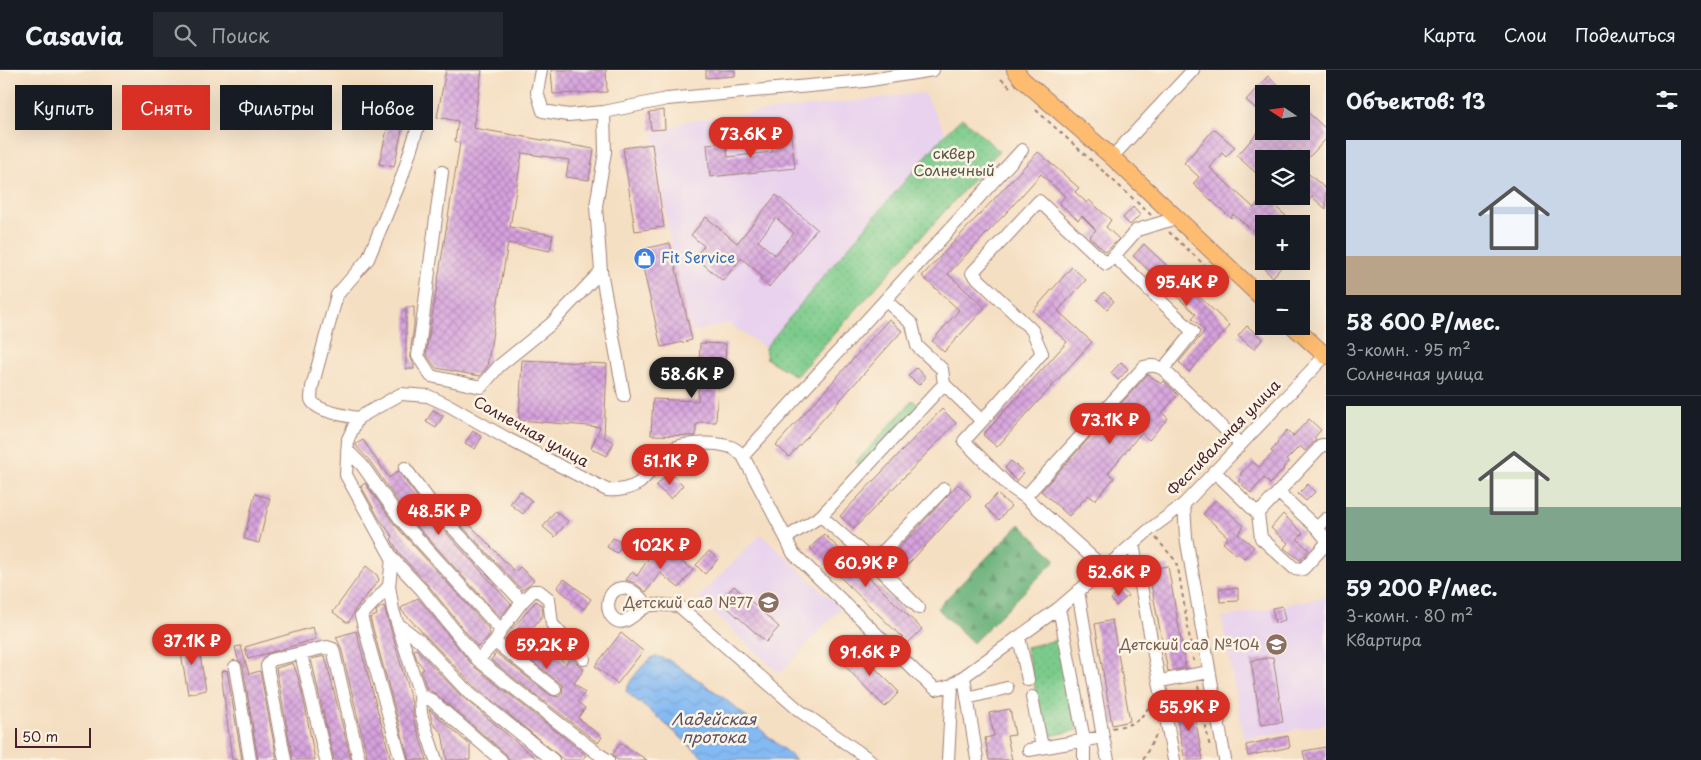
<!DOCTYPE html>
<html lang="ru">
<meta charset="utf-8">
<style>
:root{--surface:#171b24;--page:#242831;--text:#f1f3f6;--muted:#9ea1a6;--line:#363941;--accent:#d93025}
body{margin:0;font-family:"Playpen Sans",sans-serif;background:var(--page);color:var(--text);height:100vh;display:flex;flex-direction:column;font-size:19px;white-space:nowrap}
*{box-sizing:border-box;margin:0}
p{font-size:16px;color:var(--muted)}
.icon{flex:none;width:28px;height:28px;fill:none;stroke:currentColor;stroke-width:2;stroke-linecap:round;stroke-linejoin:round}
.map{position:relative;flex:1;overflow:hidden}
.sheet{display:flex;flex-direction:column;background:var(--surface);width:375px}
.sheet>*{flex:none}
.guide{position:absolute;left:15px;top:15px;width:475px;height:45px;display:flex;gap:10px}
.needle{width:32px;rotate:283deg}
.fabs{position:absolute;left:1255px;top:15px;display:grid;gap:10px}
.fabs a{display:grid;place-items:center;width:55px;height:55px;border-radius:0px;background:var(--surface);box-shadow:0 5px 20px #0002;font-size:25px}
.scale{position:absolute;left:15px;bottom:12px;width:76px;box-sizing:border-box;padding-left:5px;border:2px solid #4a1f2b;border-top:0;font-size:14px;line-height:18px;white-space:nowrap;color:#4a1f2b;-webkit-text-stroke:4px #fcf5e5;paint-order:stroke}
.price{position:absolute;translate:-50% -42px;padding:0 11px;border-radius:18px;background:var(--accent);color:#fff;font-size:16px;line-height:32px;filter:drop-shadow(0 1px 2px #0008)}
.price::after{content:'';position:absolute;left:50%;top:30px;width:15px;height:11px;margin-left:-8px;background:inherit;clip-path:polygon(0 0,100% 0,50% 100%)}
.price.active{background:#222;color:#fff}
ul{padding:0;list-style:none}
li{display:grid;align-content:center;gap:10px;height:265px;padding:0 20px}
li+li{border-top:1px solid var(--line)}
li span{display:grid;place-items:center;height:155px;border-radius:0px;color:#555}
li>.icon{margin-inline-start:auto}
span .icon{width:90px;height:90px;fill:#fffc;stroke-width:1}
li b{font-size:21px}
h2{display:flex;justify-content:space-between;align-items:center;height:60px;padding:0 20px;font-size:21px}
.chip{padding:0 18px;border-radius:0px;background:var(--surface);box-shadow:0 5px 20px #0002;font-size:18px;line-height:45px}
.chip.active{background:var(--accent);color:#fff}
header{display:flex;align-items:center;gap:30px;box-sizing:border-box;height:70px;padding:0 25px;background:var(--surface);border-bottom:1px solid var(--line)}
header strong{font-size:24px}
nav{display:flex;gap:28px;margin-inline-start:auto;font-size:18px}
.search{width:350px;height:45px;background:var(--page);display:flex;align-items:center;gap:12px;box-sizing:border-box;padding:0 18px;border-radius:0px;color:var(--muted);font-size:19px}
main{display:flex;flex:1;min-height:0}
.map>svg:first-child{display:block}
.built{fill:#e8d2ee}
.forest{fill:url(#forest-firs);stroke:#586751}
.park{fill:url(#park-dots);stroke:#63755b}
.water{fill:url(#water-waves);stroke:#676c8f}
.building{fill:url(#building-cross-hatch);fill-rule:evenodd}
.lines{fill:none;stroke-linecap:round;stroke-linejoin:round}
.minor-casing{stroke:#a07f76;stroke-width:14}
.major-casing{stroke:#a07f76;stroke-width:18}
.path{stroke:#a07f76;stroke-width:2;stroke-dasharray:4 4;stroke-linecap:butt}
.minor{stroke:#fff;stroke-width:12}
.major{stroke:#febc70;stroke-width:16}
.labels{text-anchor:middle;stroke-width:5;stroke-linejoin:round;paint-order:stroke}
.park-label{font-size:15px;fill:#595348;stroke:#fcf5e5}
.shop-label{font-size:15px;fill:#366cbe;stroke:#fcf5e5;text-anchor:start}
.street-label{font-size:15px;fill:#4a1f2b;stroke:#fcf5e5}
.education-label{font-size:15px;fill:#785e54;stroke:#fcf5e5;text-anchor:end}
.water-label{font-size:16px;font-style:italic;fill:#5b4e67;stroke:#fcf5e5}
</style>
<header>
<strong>Casavia</strong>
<div class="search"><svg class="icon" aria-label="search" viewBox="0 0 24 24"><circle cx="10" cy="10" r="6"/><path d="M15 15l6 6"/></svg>Поиск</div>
<nav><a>Карта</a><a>Слои</a><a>Поделиться</a></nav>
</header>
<main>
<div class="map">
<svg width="1326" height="690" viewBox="0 0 1326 690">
<defs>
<pattern id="forest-firs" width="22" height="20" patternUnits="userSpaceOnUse" patternTransform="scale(1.25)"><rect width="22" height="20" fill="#65af77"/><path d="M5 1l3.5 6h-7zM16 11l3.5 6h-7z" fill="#558e62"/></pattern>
<pattern id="park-dots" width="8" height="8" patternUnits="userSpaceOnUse" patternTransform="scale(1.25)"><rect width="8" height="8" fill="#7ccb8b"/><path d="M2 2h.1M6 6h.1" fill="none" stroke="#6dae78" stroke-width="1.8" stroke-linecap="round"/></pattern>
<pattern id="water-waves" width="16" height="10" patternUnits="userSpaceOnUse" patternTransform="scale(1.25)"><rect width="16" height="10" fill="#84baf3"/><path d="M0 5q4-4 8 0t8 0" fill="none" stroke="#749fd0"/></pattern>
<pattern id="building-cross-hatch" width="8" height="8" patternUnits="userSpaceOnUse" patternTransform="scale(1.25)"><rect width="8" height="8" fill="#d6a2de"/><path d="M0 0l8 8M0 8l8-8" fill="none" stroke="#b083b4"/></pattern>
</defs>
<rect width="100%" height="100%" fill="#fcf5e5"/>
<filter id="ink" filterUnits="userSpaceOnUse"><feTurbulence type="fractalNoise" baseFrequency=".02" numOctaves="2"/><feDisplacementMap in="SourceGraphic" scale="10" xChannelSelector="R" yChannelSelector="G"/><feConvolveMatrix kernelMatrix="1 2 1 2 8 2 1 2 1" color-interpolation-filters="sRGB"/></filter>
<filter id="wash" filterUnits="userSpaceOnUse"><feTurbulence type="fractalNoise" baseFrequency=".0096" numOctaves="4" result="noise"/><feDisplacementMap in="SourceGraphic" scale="20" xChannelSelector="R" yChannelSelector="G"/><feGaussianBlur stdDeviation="1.12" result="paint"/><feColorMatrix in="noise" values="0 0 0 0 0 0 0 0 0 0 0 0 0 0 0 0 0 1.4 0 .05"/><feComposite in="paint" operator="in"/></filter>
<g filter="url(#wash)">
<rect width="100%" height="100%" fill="#f5dfc2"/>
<!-- built -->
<path class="built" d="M924 23 946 63 822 208 765 278 729 253 692 262 669 165 653 63 666 61 685 51Z
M761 464 840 538 780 604 698 528Z
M1323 527 1326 530V654L1244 669 1222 548Z"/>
<!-- forest -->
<path class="forest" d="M1020 454 1056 490 973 573 937 538Z"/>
<!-- park -->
<path class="park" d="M962 48 999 81 796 306 767 289 765 278 822 208 946 63Z
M913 330 919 336 862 397 856 392Z
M1057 570 1077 660 1046 667 1026 577Z"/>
<!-- water -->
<path class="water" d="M656 586 671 591 724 628 796 690H706L661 650 629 624 626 621C629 611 646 589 656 586Z"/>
<g id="blocks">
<!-- building -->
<path class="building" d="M446 0H482L473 58 594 79 589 110 566 107 569 90 522 83 510 157 553 165 550 181 508 173 487 297 480 306 436 298 426 284 460 73 455 71 458 51 437 47Z
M551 0H606L607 22 553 24Z
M706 0H735V6L706 8Z
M1268 6 1287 24H1264V46L1246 30Z
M395 25 409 28 394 97 379 94Z
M1301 36 1326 59V69L1301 96V89H1264V110L1237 86 1259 61H1301Z
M664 40 665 59 651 60 649 42Z
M1214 59 1235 77 1226 87 1222 83 1210 98 1254 138 1263 126H1279L1283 130 1277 138 1295 154H1264V170L1233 144 1231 148 1193 114 1199 107 1184 93Z
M791 66 795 98 710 107 707 74 726 72 728 87 773 82 771 68Z
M652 74 664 157 635 161 623 78Z
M1038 82 1079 118 1075 122 1087 133 1089 130 1111 150 1106 157 1119 169 1106 182 1089 167 1096 160 1082 146 1078 150 1059 133 1065 126 1041 104 1006 143 948 204 985 238 944 282 932 271 959 240 922 206Z
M1301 97 1326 119V139L1312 127 1309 131 1301 125Z
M776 125 817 159 769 217 759 209 762 206 741 188 723 211 695 187 704 176 691 165 706 147 737 173ZM776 148 794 163 775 185 758 171Z
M1133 137 1140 145 1130 155 1123 148Z
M670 173 692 270 661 277 639 180Z
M1144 174 1230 256 1189 302 1179 292 1205 261 1192 248 1196 244 1133 186Z
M1273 191H1286L1273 207 1265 200Z
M1072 197 1086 210 1058 241 1092 272 997 377 983 365 1067 272 1033 241Z
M1104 222 1114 231 1107 239 1097 230Z
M406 237H414V255L410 285 414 295V299H406Z
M889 249 902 261 789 387 776 375Z
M1247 256 1263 269 1254 279 1238 266Z
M700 273 726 274 725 294H719L716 352H702L696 355V366L651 365 653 329 698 331Z
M522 290 607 294 604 367 614 372 607 386 591 378 600 357 519 350Z
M1121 292 1128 299 1118 310 1111 303Z
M916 298 926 307 919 315 908 306Z
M1148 304 1161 314 1164 311 1178 325 1162 343 1168 348 1149 370 1141 363 1108 403 1114 408 1095 430 1088 425 1069 446 1041 421Z
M942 339 956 353 854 459 840 446Z
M433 340 443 346 436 358 426 352Z
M1309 349 1321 360 1314 368 1316 370 1305 381 1300 376 1286 390 1289 392 1283 398 1284 399 1270 414 1264 408 1251 423 1238 411 1243 406 1240 404 1252 391 1259 397 1273 383 1271 381 1278 373 1277 372 1287 360 1293 366Z
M473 361 482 367 475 379 465 373Z
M363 370 389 408 398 401 432 447 511 534 500 547 407 445 369 390 356 376V374Z
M1011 391 1024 402 1016 411 1005 398Z
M669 402 683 415 671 429 656 416Z
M365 413 395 455 489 559 488 560 490 563 488 567 478 577 428 515 399 483 391 469 393 467 379 448 361 416Z
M958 414 971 426 900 503 887 491Z
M1308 414 1315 422 1306 431 1298 424Z
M520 421 532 431 523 444 510 434Z
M255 424 270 428 259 473 244 469Z
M997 424 1011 436 999 450 985 437Z
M1215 430 1244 456 1238 464 1254 477 1244 488 1238 483 1237 485 1223 473 1228 467 1203 444Z
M451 435 515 502 520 497 534 510 522 520 446 439Z
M555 441 568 451 555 467 543 457Z
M1283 444 1303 463 1297 469 1309 480 1300 490 1284 478 1288 473 1271 458Z
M824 464 922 559 908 573 810 478Z
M613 468 623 474 617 483 607 477Z
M658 474 693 500 679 518 660 503 646 522 635 513 626 510 632 502 637 506Z
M709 481 718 489 705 504 696 495Z
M366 496 377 505 379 510 355 540 349 552H346L333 542Z
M1168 496 1186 598 1168 601 1148 499Z
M564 509 591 529 584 539 557 518Z
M734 516 779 557 766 572 720 531Z
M1238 518V531L1220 532 1219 519Z
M1122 519 1128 526 1116 536 1111 529Z
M418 528 473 596 586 685 582 690H564L471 613 402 541 401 538Z
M536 531 542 535 543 545 529 562 566 594 570 587 584 599 574 613 585 622 578 632 585 638 578 648 602 667 598 673 491 590 496 583 550 625 558 627 562 624 563 616 560 613 505 570 512 559Z
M384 536 412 633 413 647 427 690H409L370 548 377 545 376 541 381 537Z
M1282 536 1285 550 1275 553 1272 538Z
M1112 550 1130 651 1112 655 1095 554Z
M313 557 316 569 248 589 245 577Z
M356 561 391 690H368L341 577 336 567Z
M621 563 643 581 617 614 595 596Z
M197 568 206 620 188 624 179 571Z
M241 576 249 604 260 601 277 690H258L243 596 238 589 235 577Z
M854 577 899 622 885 637 840 591Z
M416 579 460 625 538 690H509L506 684 436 624 427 619 421 601 424 599 417 590 414 580Z
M325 586 351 690H334L311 589Z
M1273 587 1283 652 1261 655 1251 591Z
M293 593 298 607 305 636 315 690H293L276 598Z
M227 600 242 690H232L221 602Z
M1192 632 1203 690H1185L1174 635Z
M429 639 470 675V690H447L442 663 433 654Z
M1010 639 1015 665 1007 666 1012 690H989L985 668 994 666 989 643Z
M1288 666 1290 677 1248 686 1246 675Z
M620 673 647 690H617L613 684Z
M1326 677V690H1305L1303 681Z"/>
</g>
</g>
<g filter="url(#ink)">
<use href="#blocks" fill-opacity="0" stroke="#a07f76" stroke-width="1"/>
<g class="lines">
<defs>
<path id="minor" d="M541 0 537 22 543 41 568 45 604 42 667 29 864 11 933 0
M604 42 605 82 596 136 601 201 624 326
M1112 87 1193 0
M442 102 418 286 431 306 481 317 499 296 551 254 601 201
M1114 186 1137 160 1177 148
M885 230 912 254 917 276 942 299 944 314 982 351 964 371 1009 416 1025 427 1104 498
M358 348 401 324 428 326 450 336 506 368 607 420C617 421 630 419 639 413 650 404 657 390 669 381 680 372 713 372 727 376 734 377 738 381 743 386L786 468 793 483 919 605 936 619 952 615 1059 538 1149 460 1184 434 1326 285
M358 348 348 369 346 405 392 488 422 520 478 590 597 683 608 690
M358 348C347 346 314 341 311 329 311 325 312 320 312 317L337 225 368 189 402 107 422 44
M982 351 1042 283 1032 260 972 203 1039 131 1106 194 1114 186 1193 262 1163 299
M347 380 362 395 401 450 501 560
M743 386 1022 80
M405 398 438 442 522 532
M1214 401 1258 444 1261 468 1294 498 1303 499 1326 474
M1278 422 1317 458 1326 469
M1025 427 1144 297C1151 295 1156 295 1163 299L1240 374
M1184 434 1186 467 1225 690
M1258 444 1322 375H1326
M821 446 873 492 944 419
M1317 458 1326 449
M786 468 821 446 944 314
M1133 474 1174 690
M392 488 389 516 393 540 420 625 421 644 436 690
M873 492 919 538
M389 516 361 546 401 690
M1078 521 1103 667
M648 536C641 529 634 519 624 518 609 517 604 537 612 547 624 561 636 540 648 536 656 533 670 536 679 536L800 641 870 690
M1059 538 1084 670V690
M398 554 420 571 465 619 553 690
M1019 567 1028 610
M495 572 555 619
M301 584 326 690
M478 590 495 572 501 560 522 532 533 521H539L549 529 552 554 584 589
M235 597 250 690
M964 607 977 689
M1160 611 1209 602
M420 625 431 630 501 690
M1032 627 1042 677
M967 628 1007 618
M1029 680 1103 667 1108 690
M285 690 267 596 271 590 327 577 333 579 359 690
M948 690 952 615"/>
<path id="major" d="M1015 0 1022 9 1112 87 1264 230
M1293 256 1326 286"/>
</defs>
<!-- minor casing -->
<use href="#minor" class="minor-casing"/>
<!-- major casing -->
<use href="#major" class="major-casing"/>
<!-- path -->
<path class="path" d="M1001 9 1010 17
M1036 40 1151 145
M1169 162 1214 204
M1156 468 1174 489 1178 498 1194 594
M1198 616 1210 678
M1112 658C1138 653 1136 654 1152 633
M1143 690 1158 661"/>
<!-- minor -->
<use href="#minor" class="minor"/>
<!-- major -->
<use href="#major" class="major"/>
</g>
</g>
<!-- icons -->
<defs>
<symbol id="shop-disc" viewBox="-11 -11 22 22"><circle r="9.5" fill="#3f7fe0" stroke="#fcf5e5"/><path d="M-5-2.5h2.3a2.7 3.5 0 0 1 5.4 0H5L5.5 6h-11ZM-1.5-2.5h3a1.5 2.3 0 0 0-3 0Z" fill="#fff"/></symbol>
<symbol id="school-disc" viewBox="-11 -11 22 22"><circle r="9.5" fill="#8d6e63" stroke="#fcf5e5"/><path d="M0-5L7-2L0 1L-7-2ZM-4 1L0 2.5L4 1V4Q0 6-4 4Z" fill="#fff"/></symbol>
</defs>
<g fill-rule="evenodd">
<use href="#shop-disc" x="632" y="176" width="25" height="25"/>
<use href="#school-disc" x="756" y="520" width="25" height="25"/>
<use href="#school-disc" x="1264" y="562" width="25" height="25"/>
</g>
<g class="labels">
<!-- park labels -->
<g class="park-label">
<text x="954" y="89">сквер<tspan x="954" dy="17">Солнечный</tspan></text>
</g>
<!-- shop labels -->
<g class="shop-label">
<text x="661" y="193">Fit Service</text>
</g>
<!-- street labels -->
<g class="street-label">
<text transform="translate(531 362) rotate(29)" y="5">Солнечная улица</text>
<text transform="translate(1224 368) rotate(-46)" y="5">Фестивальная улица</text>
</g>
<!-- education labels -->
<g class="education-label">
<text x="753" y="538">Детский сад №77</text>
<text x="1260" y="580">Детский сад №104</text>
</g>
<!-- water labels -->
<g class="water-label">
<text x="714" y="655">Ладейская<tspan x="714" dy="18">протока</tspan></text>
</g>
</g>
</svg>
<div class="fabs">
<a><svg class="needle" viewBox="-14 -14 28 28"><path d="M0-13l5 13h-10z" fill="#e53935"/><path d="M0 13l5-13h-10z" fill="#9ea1a6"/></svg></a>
<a><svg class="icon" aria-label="layers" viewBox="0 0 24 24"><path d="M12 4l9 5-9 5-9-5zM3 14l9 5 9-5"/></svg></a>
<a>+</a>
<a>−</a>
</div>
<div class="scale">50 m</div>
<b class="price" style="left:751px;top:89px">73.6K ₽</b>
<b class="price" style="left:1187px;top:237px">95.4K ₽</b>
<b class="price active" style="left:692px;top:329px">58.6K ₽</b>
<b class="price" style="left:1110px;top:375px">73.1K ₽</b>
<b class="price" style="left:670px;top:416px">51.1K ₽</b>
<b class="price" style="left:439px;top:466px">48.5K ₽</b>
<b class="price" style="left:661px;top:500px">102K ₽</b>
<b class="price" style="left:866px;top:518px">60.9K ₽</b>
<b class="price" style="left:1119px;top:527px">52.6K ₽</b>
<b class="price" style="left:192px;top:596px">37.1K ₽</b>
<b class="price" style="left:547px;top:600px">59.2K ₽</b>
<b class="price" style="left:870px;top:607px">91.6K ₽</b>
<b class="price" style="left:1189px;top:662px">55.9K ₽</b>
<div class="guide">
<a class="chip">Купить</a>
<a class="chip active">Снять</a>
<a class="chip">Фильтры</a>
<a class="chip">Новое</a>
</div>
</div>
<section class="sheet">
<h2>Объектов: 13<svg class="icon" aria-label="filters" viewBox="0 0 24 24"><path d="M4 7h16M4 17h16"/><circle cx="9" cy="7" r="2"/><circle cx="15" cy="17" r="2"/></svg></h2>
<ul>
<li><span style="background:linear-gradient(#c9d6e8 75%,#b9a48a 0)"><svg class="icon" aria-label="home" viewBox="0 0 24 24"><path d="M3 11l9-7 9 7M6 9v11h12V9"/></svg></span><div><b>58 600 ₽/мес.</b><p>3-комн. · 95 m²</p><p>Солнечная улица</p></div></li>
<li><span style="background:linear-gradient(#dfe7d0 65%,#7fa58c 0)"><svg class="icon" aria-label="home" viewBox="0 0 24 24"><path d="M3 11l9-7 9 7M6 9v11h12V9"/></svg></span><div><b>59 200 ₽/мес.</b><p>3-комн. · 80 m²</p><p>Квартира</p></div></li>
</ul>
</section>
</main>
